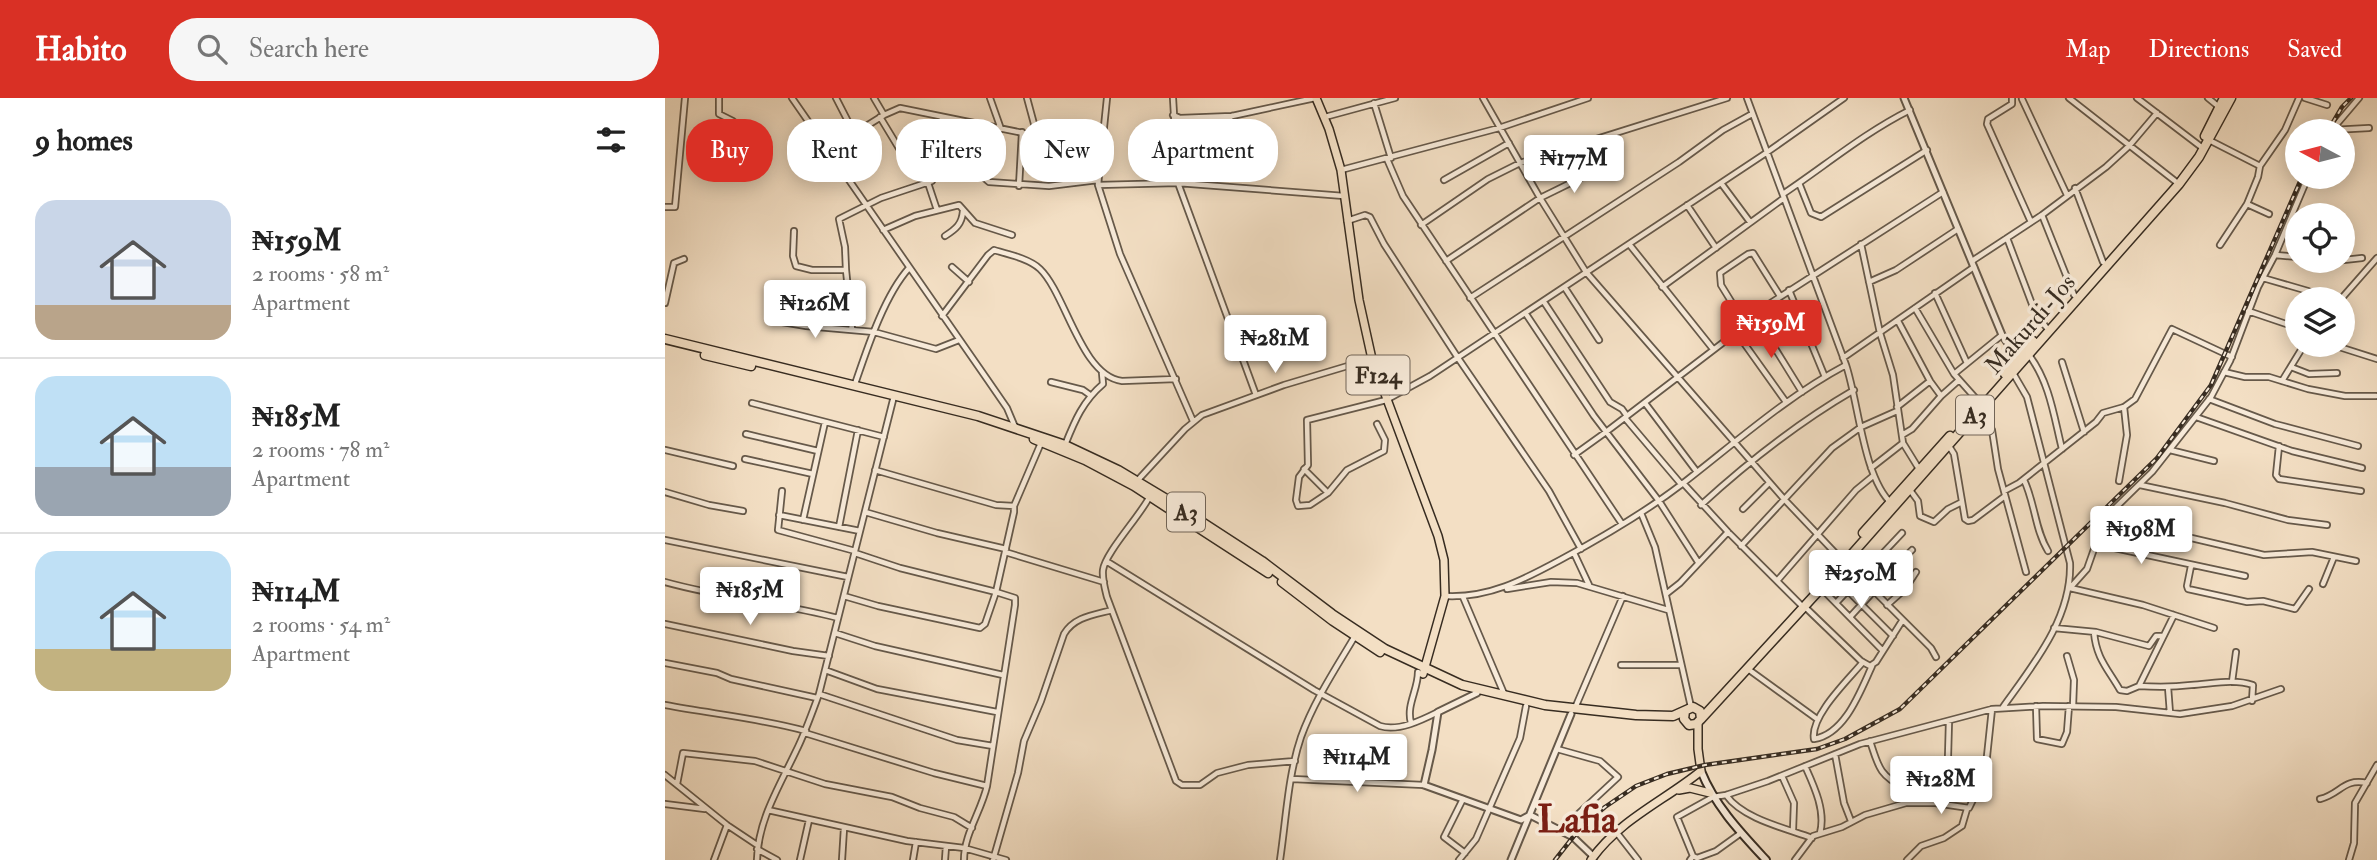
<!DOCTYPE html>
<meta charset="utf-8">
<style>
:root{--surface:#fff;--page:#f6f6f6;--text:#222;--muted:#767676;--line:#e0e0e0;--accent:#d93025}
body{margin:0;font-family:"IM FELL Double Pica",serif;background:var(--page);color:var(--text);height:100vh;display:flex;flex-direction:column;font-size:26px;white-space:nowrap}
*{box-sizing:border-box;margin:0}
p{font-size:23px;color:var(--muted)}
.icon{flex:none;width:38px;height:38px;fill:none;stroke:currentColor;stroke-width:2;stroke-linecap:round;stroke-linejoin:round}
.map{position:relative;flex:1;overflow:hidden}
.panel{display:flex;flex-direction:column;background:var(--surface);width:665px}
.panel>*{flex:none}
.banner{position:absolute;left:21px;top:21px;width:665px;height:63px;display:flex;gap:14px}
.needle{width:46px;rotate:277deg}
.controls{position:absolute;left:1620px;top:21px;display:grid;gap:14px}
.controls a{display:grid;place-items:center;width:70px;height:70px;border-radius:50%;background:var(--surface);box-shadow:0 4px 18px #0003;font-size:35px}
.price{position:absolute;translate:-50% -60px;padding:0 16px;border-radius:7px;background:#fff;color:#222;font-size:23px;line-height:46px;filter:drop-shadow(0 2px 4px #0008)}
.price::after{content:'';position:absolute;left:50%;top:42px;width:21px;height:16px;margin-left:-10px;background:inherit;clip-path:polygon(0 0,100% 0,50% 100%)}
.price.active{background:var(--accent);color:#fff}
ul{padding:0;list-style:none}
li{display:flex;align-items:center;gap:21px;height:175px;padding:0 35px}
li+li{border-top:2px solid var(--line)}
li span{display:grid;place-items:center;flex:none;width:196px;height:140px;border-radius:21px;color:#555}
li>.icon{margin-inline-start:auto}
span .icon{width:84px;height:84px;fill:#fffc;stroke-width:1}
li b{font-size:30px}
h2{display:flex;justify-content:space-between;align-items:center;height:84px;padding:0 35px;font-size:30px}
.chip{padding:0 24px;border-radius:28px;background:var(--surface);box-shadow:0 4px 18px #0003;font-size:24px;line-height:63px}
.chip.active{background:var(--accent);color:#fff}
header{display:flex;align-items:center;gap:42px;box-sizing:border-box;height:98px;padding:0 35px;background:var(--accent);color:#fff}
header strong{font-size:33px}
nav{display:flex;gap:38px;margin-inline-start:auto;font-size:24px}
.search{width:490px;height:63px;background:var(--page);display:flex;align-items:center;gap:18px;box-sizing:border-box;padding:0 24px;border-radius:28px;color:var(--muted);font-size:26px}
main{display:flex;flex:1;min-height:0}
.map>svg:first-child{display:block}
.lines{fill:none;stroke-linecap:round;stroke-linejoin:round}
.minor-casing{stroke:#66594a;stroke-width:8}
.tertiary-casing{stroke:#66594a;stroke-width:9}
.secondary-casing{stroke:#372c21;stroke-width:10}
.primary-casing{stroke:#372c21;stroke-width:10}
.trunk-casing{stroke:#372c21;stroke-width:11}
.minor{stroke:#f7ead9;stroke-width:4.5}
.tertiary{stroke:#f7ead9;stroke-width:5}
.secondary{stroke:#f7ead9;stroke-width:6}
.primary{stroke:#f3dfc4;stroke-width:7}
.trunk{stroke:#f3dfc4;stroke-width:8}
.rail-casing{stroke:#372c21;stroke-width:4.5}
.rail{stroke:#f7ead9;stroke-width:2;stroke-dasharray:5;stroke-linecap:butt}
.labels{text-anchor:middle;stroke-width:7;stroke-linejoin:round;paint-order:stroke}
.shield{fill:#f7ead9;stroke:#716558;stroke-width:2}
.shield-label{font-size:23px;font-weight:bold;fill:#372c21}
.street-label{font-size:24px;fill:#372c21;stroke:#f7ead9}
.town-label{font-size:38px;font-weight:bold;fill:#7a1f14;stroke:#f7ead9}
</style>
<header>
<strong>Habito</strong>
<div class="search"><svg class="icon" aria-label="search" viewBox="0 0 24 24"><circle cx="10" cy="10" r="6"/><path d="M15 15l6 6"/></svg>Search here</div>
<nav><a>Map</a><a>Directions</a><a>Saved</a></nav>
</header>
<main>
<section class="panel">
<h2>9 homes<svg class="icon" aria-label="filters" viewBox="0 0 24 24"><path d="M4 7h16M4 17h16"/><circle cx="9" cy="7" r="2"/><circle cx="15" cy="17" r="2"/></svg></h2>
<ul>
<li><span style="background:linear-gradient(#c9d6e8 75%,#b9a48a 0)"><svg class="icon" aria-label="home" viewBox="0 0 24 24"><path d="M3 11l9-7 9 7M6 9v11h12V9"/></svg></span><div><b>₦159M</b><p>2 rooms · 58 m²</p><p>Apartment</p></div></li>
<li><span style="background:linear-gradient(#bfe0f5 65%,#9aa5b1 0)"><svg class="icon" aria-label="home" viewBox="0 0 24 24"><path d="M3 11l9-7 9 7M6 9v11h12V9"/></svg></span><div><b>₦185M</b><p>2 rooms · 78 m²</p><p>Apartment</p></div></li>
<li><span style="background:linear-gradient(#bfe0f5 70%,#c2b280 0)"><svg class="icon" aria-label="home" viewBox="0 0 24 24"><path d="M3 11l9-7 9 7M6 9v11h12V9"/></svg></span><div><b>₦114M</b><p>2 rooms · 54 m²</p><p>Apartment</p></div></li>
</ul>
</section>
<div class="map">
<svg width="1712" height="762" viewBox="0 0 1712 762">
<rect width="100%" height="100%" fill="#f3dfc4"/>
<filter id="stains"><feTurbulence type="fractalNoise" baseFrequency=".00286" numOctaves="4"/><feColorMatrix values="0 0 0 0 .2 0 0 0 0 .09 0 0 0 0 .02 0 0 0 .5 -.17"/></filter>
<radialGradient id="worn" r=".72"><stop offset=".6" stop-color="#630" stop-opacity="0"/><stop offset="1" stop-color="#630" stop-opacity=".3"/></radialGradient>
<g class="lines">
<defs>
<path id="minor" d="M54 0V16L68 23
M127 0 322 281 342 310 350 329
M171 0 189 35
M209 0 219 17
M325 0 336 31
M362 0 372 37
M442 0 433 87 455 156 528 323
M508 0 513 85 591 297
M818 0 875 100 921 174 1119 401 1176 461
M1082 0 1181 267C1194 306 1198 379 1227 406
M1347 0V6L1323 21 1322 26 1366 124
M1404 0 1510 83
M1472 0 1535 48
M1543 0 1554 9
M1640 0 1662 7
M1357 1 1402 97
M709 5 726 60
M508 17 515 20 567 18 650 0
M215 19 238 57 241 67
M660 19 730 0
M318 27 317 78 324 84 384 88 433 82
M1667 32 1704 30
M1666 33 1694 0
M510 40C530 35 550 32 567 18
M1544 42 1595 68
M163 52 219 17 235 10 437 51
M722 61 738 98 957 426
M676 72 834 30 923 0
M779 82 844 45
M263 85 272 112
M1056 85 1085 124
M1134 85 1146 115 1156 119 1262 52
M433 87 513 85 679 98
M354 88 357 34
M1410 90 1438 164
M1118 96C1160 68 1199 35 1245 12
M1582 106 1604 116
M1022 107 1051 150
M0 109H10L20 0
M1377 117 1409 197
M682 123 700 117 705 119 719 146 793 260 884 393 916 451
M756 127 823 81 855 65 1062 0
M218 132 250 118 294 107 310 125 347 137
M129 133 128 158 131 168 147 172H181L187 231
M280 138C291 131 297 126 298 113
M1342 140 1370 214 1381 229
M964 146 1048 251
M1196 146 1215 235 1228 277 1238 345 1254 371
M1555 147 1582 106 1593 79 1595 68 1620 32 1634 0
M1610 157 1633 159
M781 163 875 100 932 72
M1307 163 1377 117 1441 69 1464 48 1492 15
M1670 163 1697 160
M287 169 304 184
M181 172 180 149 174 121 216 100 267 83 274 68 277 19
M1598 180 1643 193 1654 201
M1204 184 1231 172 1293 131
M997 189 1119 100
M900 190 934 242
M1124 192 1160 279
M1270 195 1302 265
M805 200 1014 64 1058 32 1087 16
M1676 201 1712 160
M879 204 945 304 957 311 962 318
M0 205 9 165 19 161
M1250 210 1289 276 1314 304
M1583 213 1633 230
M861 216 929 318 994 403 1033 464
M277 218 323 157 329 152C343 156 365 161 375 171 401 196 416 278 457 283L511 281
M1090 218 1137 294
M1233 223 1265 283 1276 298 1247 331 1237 337
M117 224 141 228 209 234 271 251 294 242
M1080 226 1056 187 1055 175 1083 156 1088 155 1115 198
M1071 234 1121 304
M1668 247 1712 261
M1364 257C1385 285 1389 319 1397 351
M1178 260 1309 169
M1397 264 1419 334
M1626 269 1644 276 1672 275
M1559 274 1580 279H1604L1643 291 1680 298H1711
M1289 276 1337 237
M1617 283 1639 247
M386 284 418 292 425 297
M190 286C202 251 219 198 244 170
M1276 298 1294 282
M1544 301 1610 326 1693 348
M87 305 219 339
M980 305 1032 374
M1232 309 1265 283
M1316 311 1327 332 1333 371 1361 474
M1531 319 1627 353 1697 370
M960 320 1016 386
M712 326 720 342 719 353 682 372 663 395 645 407 633 408 631 402 634 379 643 367 642 322 721 302 765 278 1101 55 1179 0
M81 336 153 353
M400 347C410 322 418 303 438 286L437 275
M1284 348 1289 356 1300 421 1303 423 1308 422 1340 398
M1614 348 1611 377 1614 381 1696 393
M0 352 68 368
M1505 352 1549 363
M909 357 941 334 1064 240 1101 208 1278 94
M80 361 148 376
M1206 370 1238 345
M639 371 663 395
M210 372 331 407 349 408 376 345
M1359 382C1370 405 1370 432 1383 453
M472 383 520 331 537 317 619 287 706 261
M1454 383 1462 337 1459 309
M1018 385 1063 434 1136 507
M1475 387 1560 405 1623 422 1662 427
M1245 392 1253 403 1255 418 1269 424 1283 411 1297 404
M117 393 113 432 190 453
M1339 393 1354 385 1431 324 1438 315 1459 309 1470 301 1507 231 1567 259
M0 394 44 407 78 413
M485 398C475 418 440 455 438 472 437 481 440 491 442 499L511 683 517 687H535L552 675 583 667 630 663
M1036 407C1083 364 1134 324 1189 292
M1078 411 1104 385
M200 414 272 435 341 451
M976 415 990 449 1026 609
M114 417 195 433
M1441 420 1599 457 1647 454 1691 463
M138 422 160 324
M174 429 193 332
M0 442 183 479
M1431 446 1580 478
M1076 448 1167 350 1196 329 1232 313
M340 454 439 484
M909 455 924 487
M441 463 649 592 715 628C733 634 757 622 773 614
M1180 464 1266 550 1271 559
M1526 468 1522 488 1523 491 1582 504 1598 503 1630 511 1644 491
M1112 483 1191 392 1208 378
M0 484C57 500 116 505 173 520
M1658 486 1669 459
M1156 490 1218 553
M842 491 886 484 912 485 1003 512
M1207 492 1247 452
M1183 493 1228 538
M1001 496 1015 485 1063 434
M179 498 213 508 315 530 320 526 331 494 235 470 190 455
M781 498C824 500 858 482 895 462 938 439 979 415 1017 386 1070 345 1121 299 1181 267
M798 499 840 598
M1171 505 1237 435
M1222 507 1240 491 1251 474
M1140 509 1196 563 1205 568 1211 564 1237 523
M1185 519 1208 494
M0 526 128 553 164 558
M1389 530 1431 534 1484 548 1491 538H1498
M1549 530 1478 507 1405 490 1422 471 1440 420 1487 374 1546 299 1565 263 1593 189 1610 157 1643 79
M1429 534C1431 560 1443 571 1455 592L1462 593 1474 588 1509 517
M170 535 210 548 338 577
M1402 558 1409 582 1408 608
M1198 564C1183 582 1145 618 1149 641 1180 636 1195 594 1207 568
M0 565 52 575 66 581 152 600
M956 567H1016
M1083 571 1152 621
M160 572 212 591 332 614
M1567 584 1571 554
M1474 588C1492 589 1509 589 1526 587 1546 586 1568 580 1588 587L1587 603
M1503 589 1505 615
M154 596 292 642 328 648
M0 607C47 616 94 620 141 633
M1371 608 1372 641 1397 646 1402 634 1404 608
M1338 609C1368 567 1407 520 1405 465L1362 299 1348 275
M910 610 958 498
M746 625C741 607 753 592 753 574
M140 635 269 675 322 688
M1205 643C1213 667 1214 678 1239 689L1244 705
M892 651 935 663 953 679 895 733
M1170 656 1179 705 1186 723
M1140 668C1149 688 1161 713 1155 735
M0 677 62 727 92 747
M1117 678 1129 705 1128 732
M627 681 759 687
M12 686 18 655 90 663 160 686 227 699 255 710 289 719 307 730
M1061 697C1078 721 1120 730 1147 740
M798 701 779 739 800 755
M1655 701C1676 696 1678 680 1702 685
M1270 705 1271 684 1283 659 1284 623
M0 706 40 711
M103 712 242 743 299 750 341 762
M952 735 973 762
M92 751 112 762
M1028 758 1012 719 1048 699 1061 697 1103 683 1195 646 1327 611 1378 608 1451 609 1515 616 1567 608 1616 591
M49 762 62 727
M92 762C93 722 114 689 131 653 140 635 147 615 154 596L228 302
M135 762 144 722
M177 762 179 730
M248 762 251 744
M280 762 281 748
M299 762C299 736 316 714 322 688L350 507V500L331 494 349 414V408
M328 762 353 675 359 643 376 603 399 536C409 519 428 517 447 512
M615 762C621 722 623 677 636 639 649 603 671 570 690 538
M794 762 811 741 855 640 861 608
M1025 762 1028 758 1032 760 1051 753 1076 735
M1130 762 1148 738 1177 729 1200 717 1241 705H1270L1304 710 1320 677 1327 611
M1242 762 1256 748 1279 740 1297 728 1302 711
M1684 762 1689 745 1690 705 1712 667"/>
<path id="tertiary" d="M1239 0 1337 237 1355 262
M812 595 773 614 767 652 759 687 856 722 865 717 908 739 929 759
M846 762 906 616"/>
<path id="secondary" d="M1036 673C1050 708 1076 735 1101 762"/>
<path id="primary" d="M651 0 664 31 676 72 694 202 707 261 773 438 779 462 780 498 758 576
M1014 692 1025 690 1045 695
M926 762C954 722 999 703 1036 673L1033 651V625"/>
<path id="trunk" d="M1540 38 1559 0
M0 241 313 318 400 347 453 372 503 402 597 463 667 516 720 551 797 587 880 607 971 617 1008 618 1028 609 1035 613 1036 621 1031 626 1024 627 1019 621 1020 613
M40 257 86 268
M1340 276 1368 243
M369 341 420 362 469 388 603 475
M1198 435 1285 338
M617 484 668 523 715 554
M1036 621 1180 464 1514 86 1534 59 1566 0"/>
</defs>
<!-- minor casing -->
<use href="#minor" class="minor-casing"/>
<!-- tertiary casing -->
<use href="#tertiary" class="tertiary-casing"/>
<!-- secondary casing -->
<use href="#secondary" class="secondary-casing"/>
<!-- primary casing -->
<use href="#primary" class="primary-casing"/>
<!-- trunk casing -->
<use href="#trunk" class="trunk-casing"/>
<!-- minor -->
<use href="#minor" class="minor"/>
<!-- tertiary -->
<use href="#tertiary" class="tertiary"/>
<!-- secondary -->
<use href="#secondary" class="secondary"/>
<!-- primary -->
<use href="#primary" class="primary"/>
<!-- trunk -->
<use href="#trunk" class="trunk"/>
<defs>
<path id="rail" d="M1663 33 1677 9 1686 0
M890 762 916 729 940 709 971 688 1002 676 1040 667 1152 651 1180 641 1235 611 1492 360 1546 287 1637 79"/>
</defs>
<!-- rail casing -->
<use href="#rail" class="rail-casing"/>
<!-- rail -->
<use href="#rail" class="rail"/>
</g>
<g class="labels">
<!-- shield labels -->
<g class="shield">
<rect x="681.5" y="257.5" width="63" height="39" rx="5"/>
<rect x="1291" y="297.5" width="38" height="39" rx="5"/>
<rect x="502" y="394.5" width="38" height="39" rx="5"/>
</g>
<g class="shield-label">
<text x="713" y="285">F124</text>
<text x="1310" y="325">A3</text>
<text x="521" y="422">A3</text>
</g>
<!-- street labels -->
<g class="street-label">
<text transform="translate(1365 226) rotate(-49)" y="8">Makurdi-Jos</text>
</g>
<!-- town labels -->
<g class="town-label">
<text x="912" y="734">Lafia</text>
</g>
</g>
<rect width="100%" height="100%" filter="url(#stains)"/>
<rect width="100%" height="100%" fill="url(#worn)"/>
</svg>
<div class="controls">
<a><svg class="needle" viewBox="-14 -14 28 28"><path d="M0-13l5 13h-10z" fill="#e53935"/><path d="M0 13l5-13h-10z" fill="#767676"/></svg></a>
<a><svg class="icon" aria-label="locate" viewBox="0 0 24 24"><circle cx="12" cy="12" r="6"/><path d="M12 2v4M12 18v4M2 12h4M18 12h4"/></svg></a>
<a><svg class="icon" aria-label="layers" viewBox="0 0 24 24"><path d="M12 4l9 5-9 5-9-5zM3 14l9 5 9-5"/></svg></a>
</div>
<b class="price" style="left:909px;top:97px">₦177M</b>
<b class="price" style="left:150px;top:242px">₦126M</b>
<b class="price active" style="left:1106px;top:262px">₦159M</b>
<b class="price" style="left:610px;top:277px">₦281M</b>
<b class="price" style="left:1476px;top:468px">₦198M</b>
<b class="price" style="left:1196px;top:512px">₦250M</b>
<b class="price" style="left:85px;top:529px">₦185M</b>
<b class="price" style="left:692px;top:696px">₦114M</b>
<b class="price" style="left:1276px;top:718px">₦128M</b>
<div class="banner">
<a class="chip active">Buy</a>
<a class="chip">Rent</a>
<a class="chip">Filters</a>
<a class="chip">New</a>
<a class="chip">Apartment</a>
</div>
</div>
</main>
